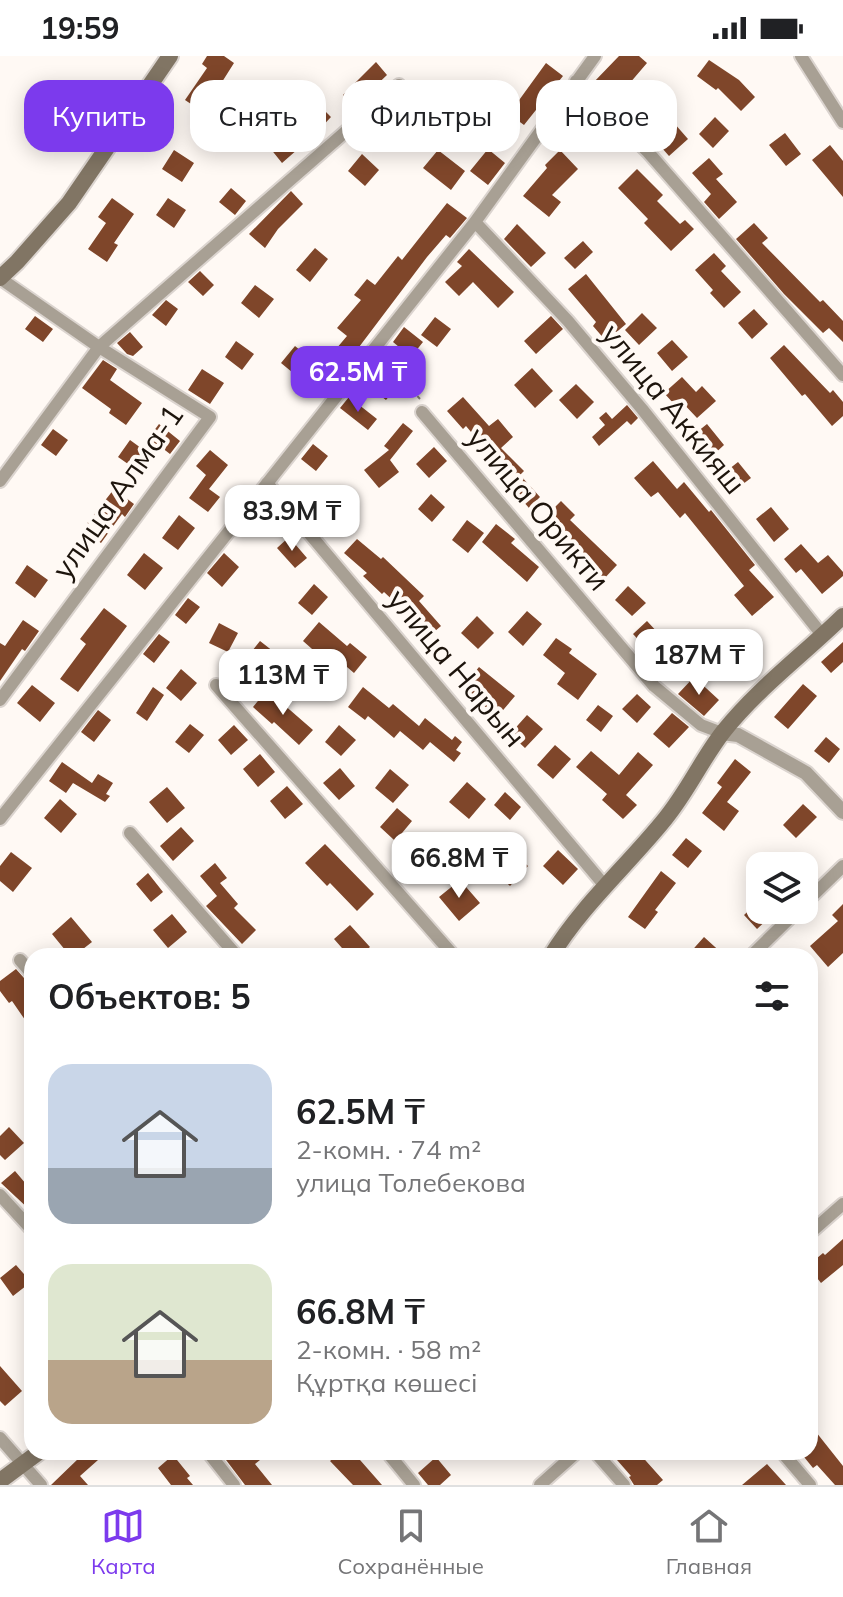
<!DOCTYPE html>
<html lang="ru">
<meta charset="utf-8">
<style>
:root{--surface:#fff;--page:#f6f6f6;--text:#202124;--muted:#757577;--line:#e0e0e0;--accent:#7c3aed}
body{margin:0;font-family:Mulish,sans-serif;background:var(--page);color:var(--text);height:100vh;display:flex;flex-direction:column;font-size:30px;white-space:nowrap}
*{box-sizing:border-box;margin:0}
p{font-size:26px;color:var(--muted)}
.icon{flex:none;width:44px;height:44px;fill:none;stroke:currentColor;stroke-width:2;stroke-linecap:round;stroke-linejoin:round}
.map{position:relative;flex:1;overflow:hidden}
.sheet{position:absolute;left:24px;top:892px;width:794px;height:512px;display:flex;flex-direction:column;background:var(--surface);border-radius:24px;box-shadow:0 4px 20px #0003}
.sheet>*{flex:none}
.top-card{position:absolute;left:24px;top:24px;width:796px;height:72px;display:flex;gap:16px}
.controls{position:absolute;left:746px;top:796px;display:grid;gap:16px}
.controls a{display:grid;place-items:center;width:72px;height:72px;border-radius:16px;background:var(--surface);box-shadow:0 4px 20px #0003;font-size:40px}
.price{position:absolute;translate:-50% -68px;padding:0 18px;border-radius:16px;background:#fff;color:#222;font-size:26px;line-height:52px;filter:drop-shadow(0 2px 4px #0008)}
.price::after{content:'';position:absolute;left:50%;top:48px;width:24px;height:18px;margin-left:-12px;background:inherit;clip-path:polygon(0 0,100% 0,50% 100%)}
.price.current{background:var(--accent);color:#fff}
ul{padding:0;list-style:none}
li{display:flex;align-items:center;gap:24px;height:200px;padding:0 24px}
li span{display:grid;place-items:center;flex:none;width:224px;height:160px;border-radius:24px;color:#555}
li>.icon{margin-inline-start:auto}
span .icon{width:96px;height:96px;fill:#fffc;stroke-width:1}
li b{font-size:34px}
h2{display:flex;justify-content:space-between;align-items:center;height:96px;padding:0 24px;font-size:34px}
.tag{padding:0 28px;border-radius:24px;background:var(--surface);box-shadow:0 4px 20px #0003;font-size:28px;line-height:72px}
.tag.current{background:var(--accent);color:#fff}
.status{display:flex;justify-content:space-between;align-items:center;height:56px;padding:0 40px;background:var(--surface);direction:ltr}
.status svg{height:22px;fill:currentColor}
.menu{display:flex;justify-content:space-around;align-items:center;height:112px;border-top:2px solid var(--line);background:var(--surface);font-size:22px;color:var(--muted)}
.menu a{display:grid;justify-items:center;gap:4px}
.menu .current{color:var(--accent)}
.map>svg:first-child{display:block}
.building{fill:#7f462a}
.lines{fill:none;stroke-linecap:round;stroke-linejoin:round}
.minor-casing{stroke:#dbd4cf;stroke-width:16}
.tertiary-casing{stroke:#dbd4cf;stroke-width:18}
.secondary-casing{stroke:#dbd4cf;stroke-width:20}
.path{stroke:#8f8781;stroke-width:2;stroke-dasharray:4 6;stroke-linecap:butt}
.minor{stroke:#a8a094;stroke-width:12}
.tertiary{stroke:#a8a094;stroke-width:14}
.secondary{stroke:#817564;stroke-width:16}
.labels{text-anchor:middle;stroke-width:8;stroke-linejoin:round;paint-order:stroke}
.street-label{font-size:30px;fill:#1d140c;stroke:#fff9f4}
</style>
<div class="status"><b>19:59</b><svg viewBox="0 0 49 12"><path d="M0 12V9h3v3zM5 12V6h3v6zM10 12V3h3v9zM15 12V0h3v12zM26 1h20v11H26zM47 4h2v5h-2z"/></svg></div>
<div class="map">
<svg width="843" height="1429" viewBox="0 0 843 1429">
<rect width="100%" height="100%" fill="#fff9f4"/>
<!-- building -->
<path class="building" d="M207 0H224L234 7 203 56 185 44 207 12 202 8Z
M619 0H639L647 7 629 28 650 43 634 65 618 54 592 28Z
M709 4 739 24 755 41 741 55 718 32 716 34 697 20Z
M376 6 387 19 366 39 370 43 358 53 343 39Z
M546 7 563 20 524 69 509 58Z
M436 39 452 51 437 71 421 59Z
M318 48 331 61 316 77 303 64Z
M484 48 505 65 492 82 471 66Z
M715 61 729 75 713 92 699 78Z
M674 67 688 83 669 100 655 84Z
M785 77 801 98 786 110 769 89Z
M286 78 298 93 282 107 270 92Z
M830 89 843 105V141L812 104Z
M488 93 505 107 488 129 470 115Z
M174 94 194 107 182 126 162 113Z
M438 94 465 115 451 134 423 112Z
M560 94 578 113 552 139 561 146 549 161 523 140 547 112 545 109Z
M362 98 379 114 365 130 348 115Z
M709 102 723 118 716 123 737 146 719 163 704 146 711 138 692 117Z
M637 113 663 139 657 145 680 168 685 164 694 173 671 195 644 167 648 163 618 132Z
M231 132 246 145 235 159 219 146Z
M291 135 303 148 278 173 265 192 249 178Z
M112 142 134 158 114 187 118 189 107 206 88 193 106 167 98 161Z
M168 142 186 154 174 172 156 159Z
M447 147 467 162 450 182 446 179 427 201 350 303 353 305 341 320 325 306 347 280 337 272 361 244 354 239 367 223 375 229 398 200 402 204Z
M754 167 768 182 762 187 820 246 823 244 843 265V286L829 272 823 277 784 238 736 183Z
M517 168 546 197 531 211 504 183Z
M583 185 593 196 575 213 564 202Z
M315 192 328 203 310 226 296 214Z
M469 193 514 236 498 252 473 226 459 240 445 226 462 210 457 206Z
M714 197 726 210 721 215 741 236 724 252 710 237 713 234 695 214Z
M200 215 214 229 203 240 188 226Z
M586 218 626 268 606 285 593 270 596 266 568 233Z
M255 229 274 243 259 262 241 247Z
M166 244 178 253 166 270 152 259Z
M754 253 768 268 752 283 738 267Z
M642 257 657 272 639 289 625 274Z
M35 260 53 273 43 286 25 273Z
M551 260 563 273 536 298 524 285Z
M435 261 451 273 437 291 421 279Z
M404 271 423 286 411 301 393 286Z
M130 276 143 291 133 300 127 298 117 287Z
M672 284 688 301 672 315 657 297Z
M236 285 254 298 242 314 225 301Z
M784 289 830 337 833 334 843 346V360L832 370 805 338 802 340 770 302Z
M295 290 312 304 298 321 281 307Z
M103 304 117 313 110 324 142 347 126 369 109 357 111 353 82 332Z
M532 312 553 335 535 352 514 329Z
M202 313 224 327 210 348 188 334Z
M381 314 399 328 386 344 368 330Z
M682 321 696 336 702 330 716 345 697 362 680 344 674 348 664 337Z
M576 328 594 346 577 363 559 344Z
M349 341 377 363 368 374 340 352Z
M463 341 489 370 498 363 513 381 501 392 524 415 520 419 540 441 529 452 509 429 506 433 494 421 502 413 466 370 463 373 447 355Z
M627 349 638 362 631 369 627 365 599 390 592 381 605 369 599 362 606 356 612 363Z
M403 367 413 375 390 404 399 416 379 432 364 414 389 394 384 390Z
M159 368 180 385 170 398 157 388 138 415 118 401 130 384 141 392Z
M707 368 724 389 710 402 692 380Z
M53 373 68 384 56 400 41 389Z
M313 388 328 400 316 415 301 403Z
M434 391 447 405 429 422 416 408Z
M210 394 228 409 209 433 220 441 208 456 189 442 206 419 196 410Z
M653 405 677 433 684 426 709 456 711 454 755 509 749 514 774 541 752 560 734 539 744 530 685 457 680 462 658 436 651 441 634 422Z
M738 406 751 422 731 437 719 421Z
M114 433 134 448 125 461 122 458 101 487 82 474Z
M431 438 445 451 432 466 418 453Z
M336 439 350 457 333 471 319 453Z
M561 445 575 459 570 464 617 509 602 525 566 486 569 482 546 460Z
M263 446 274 456 256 475 247 467Z
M771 451 789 473 774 486 756 463Z
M179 459 195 472 178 494 162 482Z
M467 464 484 477 468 497 452 484Z
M496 468 515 483 511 487 539 511 527 526 482 486Z
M289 481 307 502 295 512 277 492Z
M357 483 381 503 383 501 424 540 419 545 441 570 421 587 407 570 414 564 384 536 382 538 363 520 367 517 344 497Z
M801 488 818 507 828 499 843 516V520L822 538 801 513 796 517 784 503Z
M144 497 163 512 145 534 127 519Z
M224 497 239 511 222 531 207 517Z
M27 509 48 524 35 542 15 527Z
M314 528 328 541 312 559 298 547Z
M628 530 646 547 632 560 615 544Z
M188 542 200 551 186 568 175 559Z
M104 552 127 570 78 636 60 623 86 588 80 583Z
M527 555 542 568 523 590 508 576Z
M477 560 494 577 478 593 461 577Z
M23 564 39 575 25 595 22 593 0 625V587L5 590Z
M647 565 659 578 645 591 633 578Z
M319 566 347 590 350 587 367 601 354 617 326 593 320 600 303 585Z
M219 567 238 577 228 596 209 587Z
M159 578 170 586 154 607 143 598Z
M556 582 572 593 569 597 597 618 578 644 557 628 565 617 543 599Z
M260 585 278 599 263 618 245 604Z
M683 586 699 600 684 618 668 605Z
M843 586V606L831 617 821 606Z
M479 611 515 640 498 660 461 633Z
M181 613 197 627 181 645 166 632Z
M694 621 719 644 704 660 678 638Z
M803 628 817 640 788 673 774 661Z
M32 629 55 647 40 666 17 647Z
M153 631 164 639 147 665 136 657Z
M363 631 389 652 393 648 419 670 425 662 452 684 455 680 462 686 456 694 461 697 454 706 430 686 423 694 400 675 394 682 368 660 365 664 348 651Z
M267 634 313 674 299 689 274 666 272 668 253 651Z
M637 638 651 651 637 667 622 653Z
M598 649 613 660 601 676 586 664Z
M98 654 111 664 94 686 81 676Z
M672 657 689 671 669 692 653 678Z
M527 659 543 673 525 692 510 678Z
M190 668 204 679 189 697 175 686Z
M234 669 248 684 231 699 218 684Z
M339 669 356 684 341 700 325 686Z
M826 681 840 693 829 707 814 695Z
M555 689 571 703 553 723 537 709Z
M591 695 619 719 638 696 653 709 626 739 637 749 623 763 602 744 607 738 576 711Z
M260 698 275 716 258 731 243 713Z
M735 703 751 716 727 746 739 755 724 775 702 757 722 731 717 727Z
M62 706 92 727 98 718 113 727 106 738 110 740 105 746 73 727 66 737 49 725Z
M340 712 355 730 339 744 323 727Z
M390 713 409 729 393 747 375 732Z
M467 726 486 743 469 763 449 746Z
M287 730 303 748 285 763 270 745Z
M167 731 185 752 167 767 149 746Z
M505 736 521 751 510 764 494 749Z
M60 743 77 758 61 777 44 762Z
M803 748 817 761 796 782 783 769Z
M397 752 412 765 402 777 432 804 418 819 399 802 406 795 380 771Z
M181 771 194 785 173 805 160 790Z
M686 782 702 795 688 812 672 799Z
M325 788 374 838 357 855 330 827 327 830 305 807Z
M509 792 528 810 510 830 491 812Z
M558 794 578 813 563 829 543 810Z
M11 796 32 812 13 836 0 825V810Z
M215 807 227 822 220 827 238 848 234 852 256 874 242 888 206 850 217 840 200 820Z
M661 815 676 827 655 854 658 856 645 873 628 861Z
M148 817 163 836 151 846 136 828Z
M460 824 480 847 459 865 439 841Z
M760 844V854H767L772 859 757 873 744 859Z
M843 848V897L828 911 810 890 838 865 832 859Z
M172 858 187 876 168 892 153 874Z
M71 861 92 886 74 900H70L52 878Z
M350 869 370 891 360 900H349L334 883Z
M704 881 725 900H687Z
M16 913 32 931V974L12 945 9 947 0 935V925Z
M9 1071 24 1087 5 1104 0 1099V1080Z
M15 1115 32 1135V1156L1 1127Z
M843 1183V1209L821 1227 810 1213V1208L823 1197 825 1199Z
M16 1209 31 1226 13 1240 0 1222Z
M0 1310 22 1335 5 1350 0 1345Z
M816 1376 843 1410V1429H835L817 1409 813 1412 800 1396H810V1381Z
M74 1396H107L80 1420 88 1429H51L79 1402Z
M228 1396H253L260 1404 255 1408 272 1429H245L223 1400Z
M340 1396H353L382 1429H353L330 1405Z
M610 1396H638L663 1424 657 1429H634L629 1421 631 1420Z
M173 1399 190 1420 187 1422 193 1429H171L158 1412Z
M436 1401 451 1419 440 1429H428L418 1417Z
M767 1408 786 1429H742Z"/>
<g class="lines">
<defs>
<path id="minor" d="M801 0 843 66
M576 25 648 96 843 319
M475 166 568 265 642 353 823 580
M422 356 654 630 701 669 722 677
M0 425 99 291 399 29
M267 427 605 830
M216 629 454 900
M0 644 210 361 99 291 1 223
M0 763 475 166 595 0
M130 777 237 900
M804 848 843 810
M751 900 798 854
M20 904 32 918
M0 1139 32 1174
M810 1177 843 1148
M0 1382 41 1429
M208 1396 234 1429
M387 1396 414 1429
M595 1396 624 1429
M782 1396 810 1429
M540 1429 577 1396"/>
<path id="tertiary" d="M722 677 738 679 806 717 843 756"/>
<path id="secondary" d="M0 222 17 206 69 147 170 0
M551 900C582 849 628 809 665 763 688 735 702 703 723 676 758 632 803 599 843 560
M0 1425 39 1396"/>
</defs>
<!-- minor casing -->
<use href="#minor" class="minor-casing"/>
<!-- tertiary casing -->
<use href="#tertiary" class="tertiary-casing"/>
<!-- secondary casing -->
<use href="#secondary" class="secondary-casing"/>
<!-- path -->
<path class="path" d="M384 303 420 343"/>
<!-- minor -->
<use href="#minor" class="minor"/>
<!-- tertiary -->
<use href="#tertiary" class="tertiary"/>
<!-- secondary -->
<use href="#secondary" class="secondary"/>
</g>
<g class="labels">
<!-- street labels -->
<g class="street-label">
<text transform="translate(673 353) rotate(51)" y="10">улица Аккияш</text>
<text transform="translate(118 436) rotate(-55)" y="10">улица Алма-1</text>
<text transform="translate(538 453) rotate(50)" y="10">улица Орикти</text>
<text transform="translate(456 612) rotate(50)" y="10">улица Нарын</text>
</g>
</g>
</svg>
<div class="controls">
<a><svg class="icon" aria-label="layers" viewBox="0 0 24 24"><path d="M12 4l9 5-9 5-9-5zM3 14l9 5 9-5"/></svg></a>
</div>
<b class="price current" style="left:358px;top:358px">62.5M ₸</b>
<b class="price" style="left:292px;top:497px">83.9M ₸</b>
<b class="price" style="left:699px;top:641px">187M ₸</b>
<b class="price" style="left:283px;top:661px">113M ₸</b>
<b class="price" style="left:459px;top:844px">66.8M ₸</b>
<div class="top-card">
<a class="tag current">Купить</a>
<a class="tag">Снять</a>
<a class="tag">Фильтры</a>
<a class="tag">Новое</a>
</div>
<section class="sheet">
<h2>Объектов: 5<svg class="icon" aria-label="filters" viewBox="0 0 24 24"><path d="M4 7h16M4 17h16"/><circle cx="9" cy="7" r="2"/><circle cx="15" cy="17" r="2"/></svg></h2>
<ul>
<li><span style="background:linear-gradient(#c9d6e8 65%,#9aa5b1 0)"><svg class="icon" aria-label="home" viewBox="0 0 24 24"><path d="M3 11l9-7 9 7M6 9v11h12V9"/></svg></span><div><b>62.5M ₸</b><p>2-комн. · 74 m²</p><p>улица Толебекова</p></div></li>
<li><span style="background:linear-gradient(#dfe7d0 60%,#b9a48a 0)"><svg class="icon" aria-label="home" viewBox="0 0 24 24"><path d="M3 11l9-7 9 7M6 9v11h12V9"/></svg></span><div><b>66.8M ₸</b><p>2-комн. · 58 m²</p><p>Құртқа көшесі</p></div></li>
</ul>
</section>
</div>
<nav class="menu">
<a class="current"><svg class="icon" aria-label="map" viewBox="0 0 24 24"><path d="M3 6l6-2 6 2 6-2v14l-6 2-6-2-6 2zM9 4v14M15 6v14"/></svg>Карта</a>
<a><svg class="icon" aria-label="saved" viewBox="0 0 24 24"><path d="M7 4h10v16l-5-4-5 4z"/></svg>Сохранённые</a>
<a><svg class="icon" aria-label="home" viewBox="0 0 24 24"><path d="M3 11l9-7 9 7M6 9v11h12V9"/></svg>Главная</a>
</nav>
